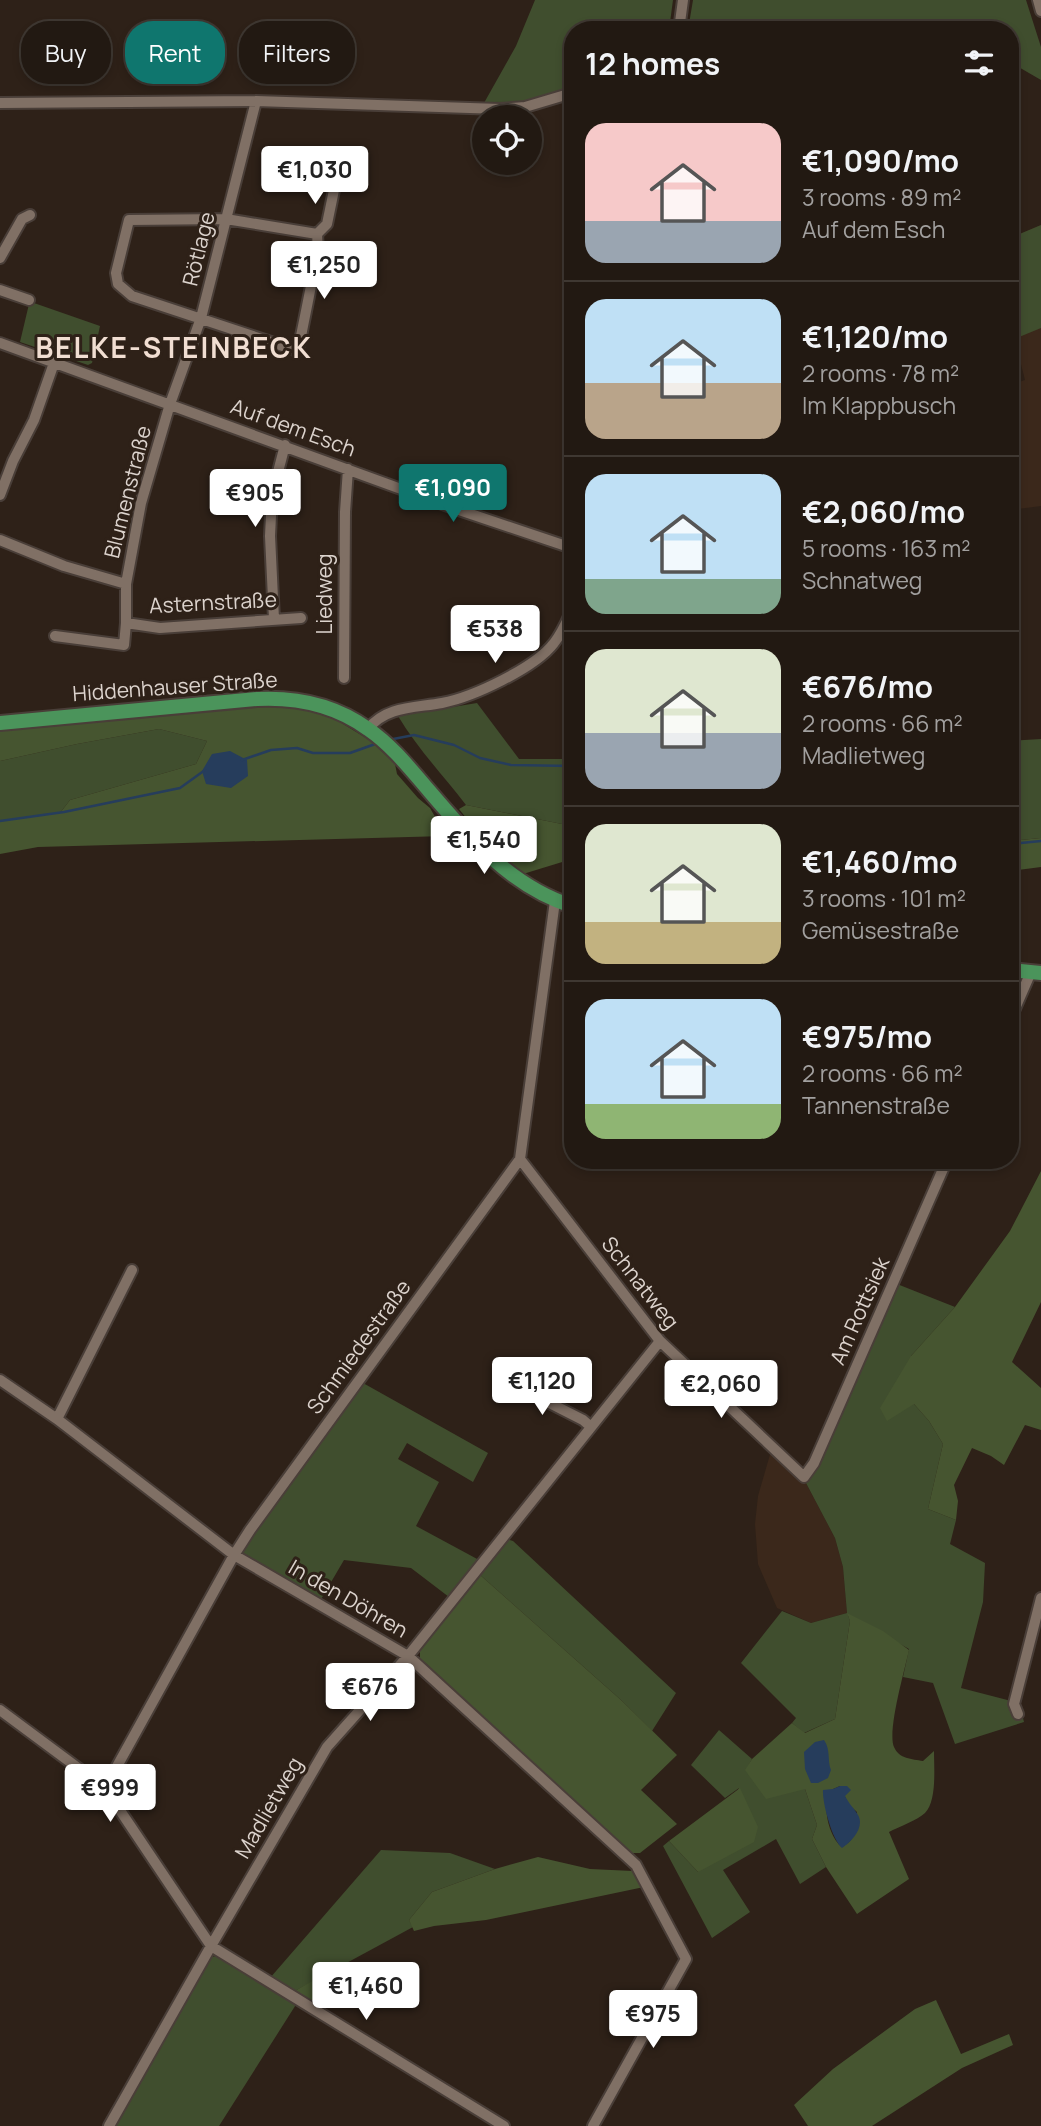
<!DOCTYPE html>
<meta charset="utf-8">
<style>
:root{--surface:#221912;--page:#2e2620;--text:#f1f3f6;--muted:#a2a09f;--line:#3f3832;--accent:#0f766e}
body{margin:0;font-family:Manrope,sans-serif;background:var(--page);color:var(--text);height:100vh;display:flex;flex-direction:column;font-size:26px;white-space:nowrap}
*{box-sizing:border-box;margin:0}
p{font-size:23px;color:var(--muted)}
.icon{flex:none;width:38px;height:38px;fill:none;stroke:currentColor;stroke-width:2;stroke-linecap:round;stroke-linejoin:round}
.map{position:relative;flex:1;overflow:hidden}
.sheet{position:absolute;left:564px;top:21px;width:455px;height:1148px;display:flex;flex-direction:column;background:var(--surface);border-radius:28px;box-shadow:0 4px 10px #0003,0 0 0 2px var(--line)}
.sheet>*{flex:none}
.guide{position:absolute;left:21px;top:21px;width:438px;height:63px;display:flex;gap:14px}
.controls{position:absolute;left:472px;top:105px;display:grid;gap:14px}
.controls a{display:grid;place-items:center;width:70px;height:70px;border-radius:50%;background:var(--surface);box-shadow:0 4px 10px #0003,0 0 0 2px var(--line);font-size:35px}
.price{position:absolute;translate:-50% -60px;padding:0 16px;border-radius:7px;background:#fff;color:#222;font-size:23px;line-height:46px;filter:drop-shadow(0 2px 4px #0008)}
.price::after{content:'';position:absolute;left:50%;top:42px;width:21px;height:16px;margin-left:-10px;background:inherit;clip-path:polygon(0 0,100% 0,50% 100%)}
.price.current{background:var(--accent);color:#fff}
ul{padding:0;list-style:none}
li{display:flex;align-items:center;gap:21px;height:175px;padding:0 21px}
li+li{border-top:2px solid var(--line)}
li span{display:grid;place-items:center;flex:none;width:196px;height:140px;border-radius:21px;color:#555}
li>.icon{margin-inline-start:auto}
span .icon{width:84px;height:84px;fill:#fffc;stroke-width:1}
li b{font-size:30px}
h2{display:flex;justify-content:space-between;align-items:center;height:84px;padding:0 21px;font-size:30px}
.tag{padding:0 24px;border-radius:28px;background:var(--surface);box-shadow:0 4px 10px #0003,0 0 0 2px var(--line);font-size:24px;line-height:63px}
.tag.current{background:var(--accent);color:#fff}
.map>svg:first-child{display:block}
.built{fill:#3b281b}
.green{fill:#404e2e}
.forest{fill:#465530;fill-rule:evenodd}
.water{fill:#263d5c}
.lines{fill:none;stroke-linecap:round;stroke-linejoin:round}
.stream{stroke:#263d5c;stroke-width:2.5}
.minor-casing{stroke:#493e38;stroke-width:14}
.major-casing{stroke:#493e38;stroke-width:18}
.minor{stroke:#807065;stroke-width:10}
.major{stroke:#4b945b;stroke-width:14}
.labels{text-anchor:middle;stroke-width:6;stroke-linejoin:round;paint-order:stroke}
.street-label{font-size:21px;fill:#dcd3cd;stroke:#2e2118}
.district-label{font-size:28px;font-weight:bold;letter-spacing:2px;fill:#f1ded2;stroke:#2e2118}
</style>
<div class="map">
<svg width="1041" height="2126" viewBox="0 0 1041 2126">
<rect width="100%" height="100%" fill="#2e2118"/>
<!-- built -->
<path class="built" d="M1041 225V506L1010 510V385L1025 380 1010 321V238Z
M771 1451 806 1483 835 1538 843 1567 847 1613 811 1623 777 1608 758 1564 755 1524 758 1496Z"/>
<!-- green -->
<path class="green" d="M535 0H673L669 30H572V89L518 103H484L516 46Z
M693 0H1026L1041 47V80L1010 62V30H688Z
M1041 225V328L1014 339 1010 320V238Z
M34 303 100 326 92 363 88 365 20 342 29 304Z
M477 703 519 759H572V826L466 805C443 775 417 748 398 716Z
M159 729 207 741 196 764 70 800 60 813 0 821V761L77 744Z
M1041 739V838L1010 841V741Z
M897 1284 955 1307 911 1356 914 1404 929 1421 943 1444 928 1509 956 1520 950 1544 985 1563 983 1602 961 1688 1019 1703 1024 1722 955 1744 933 1683 903 1677 909 1649 848 1615 850 1621 835 1719 804 1733 792 1723 796 1718 741 1663 782 1611 811 1623 847 1613 843 1567 835 1538 806 1483Z
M363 1383 488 1453 473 1482 407 1443 398 1459 439 1482 416 1526 479 1560 449 1597 411 1568 344 1560 320 1601 245 1558 242 1551 261 1522Z
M506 1539 513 1541 676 1693 652 1731 621 1700 479 1574Z
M719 1730 752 1759 746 1770 805 1789 817 1825 812 1839 826 1867 800 1884 776 1839 723 1870 750 1912 712 1938 663 1846 669 1841 698 1872 739 1788 725 1798 691 1765Z
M381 1850 450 1853 495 1869 432 1892 409 1920 413 1927 293 1992 270 1978Z
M221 1955 297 2003 219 2126H115L211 1957Z"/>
<!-- forest -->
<path class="forest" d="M258 705H291L319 712 335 719 371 741 395 764 397 774 418 798 430 808 446 836 38 847 0 854V821L60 813 70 800 196 764 207 741 159 729 77 744 0 761V728Z
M466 805 572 826V859L523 874 478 833 459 809Z
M1041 838V867L1010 871V841Z
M1041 1171V1302L1012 1362 1041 1388V1430L1025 1425 1004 1465 991 1456 972 1448 954 1485 958 1501 956 1520 928 1509 943 1444 929 1421 914 1404 887 1421 880 1408 911 1356 955 1307 1010 1231Z
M479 1574 621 1700 677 1755 641 1790 677 1824 640 1853H631L420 1658V1650Z
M847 1613 883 1631 909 1650C905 1669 887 1731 894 1747 899 1759 912 1759 923 1761L934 1751C934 1768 937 1801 925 1813 918 1820 898 1827 889 1832L909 1879 857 1914 826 1867 812 1839 817 1825 805 1789 766 1799 745 1770 752 1759 792 1723 805 1733 835 1719 850 1621ZM840 1786 849 1805 857 1812C856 1828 857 1839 842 1847 832 1840 825 1818 827 1806 828 1800 831 1794 833 1789Z
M740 1788 758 1827 754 1842 698 1872 669 1841Z
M538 1857 590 1869 633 1871 644 1887 486 1920 434 1926 414 1931 409 1920 432 1892 495 1869Z
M345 1962 353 1977 323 2010 293 1992Z
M936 2000 961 2054 1009 2034 1013 2045 962 2068 872 2126H808L794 2105 833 2069 915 2009Z"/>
<!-- water -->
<path class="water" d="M230 751 247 760 248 776 231 788 206 784 202 771 212 754Z
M824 1740C831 1750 827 1760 831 1770L828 1778 818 1783H811L805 1769 804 1752 815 1742Z
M840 1786H847L851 1790 845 1796C849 1804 854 1808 858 1815 865 1827 852 1842 842 1848 832 1840 822 1802 823 1790L833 1789Z"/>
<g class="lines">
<!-- stream -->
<path class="stream" d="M388 740 414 735 454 745 480 758 511 765 572 766
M242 760 271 750 297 748 313 753H350L378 743
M0 821 64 812 180 788 205 770
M1010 844 1041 841"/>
<defs>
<path id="minor" d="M1038 0 1041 11
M679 30 683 0
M0 103 256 101 500 109 525 107 572 93
M226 219 317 234 318 251 298 351 132 296 118 284 116 273 129 220Z
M317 234 327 224 334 190
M0 258 22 219 30 215
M0 290 29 300
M0 343 456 509 572 548
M0 495 13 461 34 420 54 363
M0 540 64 566 126 584
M274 619 270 536 272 495 285 445
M126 623 160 628 301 618
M55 636 124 645 126 623V584L141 503 170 404 201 318 256 101
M344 678 345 512 348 469
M368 729C386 706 415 708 442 703 473 697 535 668 554 643 562 633 567 621 572 610
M1010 1020 1031 972
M520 1159 660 1341 804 1477 814 1463 947 1160
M0 1380 57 1419 234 1555 408 1656 636 1865 686 1959 593 2126
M510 1383 583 1420 591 1427
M57 1419 132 1270
M0 1710 105 1788 211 1946 504 2126
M1018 1714 1014 1704 1041 1598
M105 1788 234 1555 250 1530 520 1159 555 901
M109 2126 211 1946 327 1747 408 1656 660 1341"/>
<path id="major" d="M0 723 257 699C297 697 335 705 368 729 390 744 408 766 425 786 467 835 509 886 572 906
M1010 970 1041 973"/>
</defs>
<!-- minor casing -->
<use href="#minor" class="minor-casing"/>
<!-- major casing -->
<use href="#major" class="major-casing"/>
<!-- minor -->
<use href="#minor" class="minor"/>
<!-- major -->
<use href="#major" class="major"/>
</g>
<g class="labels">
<!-- street labels -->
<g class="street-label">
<text transform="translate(199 249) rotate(-76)" y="7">Rötlage</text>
<text transform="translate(293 428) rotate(20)" y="7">Auf dem Esch</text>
<text transform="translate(128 492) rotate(-76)" y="7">Blumenstraße</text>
<text transform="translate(325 594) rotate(-90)" y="7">Liedweg</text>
<text transform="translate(213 603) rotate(-3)" y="7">Asternstraße</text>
<text transform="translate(175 687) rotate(-4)" y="7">Hiddenhauser Straße</text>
<text transform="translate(640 1283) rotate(52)" y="7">Schnatweg</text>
<text transform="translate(860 1311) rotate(-66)" y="7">Am Rottsiek</text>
<text transform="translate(359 1347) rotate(-54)" y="7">Schmiedestraße</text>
<text transform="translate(348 1599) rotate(30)" y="7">In den Döhren</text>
<text transform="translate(269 1808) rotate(-60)" y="7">Madlietweg</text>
</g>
<!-- district labels -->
<g class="district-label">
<text x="174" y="358">BELKE-STEINBECK</text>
</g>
</g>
</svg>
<div class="controls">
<a><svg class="icon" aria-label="locate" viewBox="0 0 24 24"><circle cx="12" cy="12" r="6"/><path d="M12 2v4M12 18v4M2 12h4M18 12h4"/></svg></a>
</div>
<b class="price" style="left:315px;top:206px">€1,030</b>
<b class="price" style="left:324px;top:301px">€1,250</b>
<b class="price current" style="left:453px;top:524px">€1,090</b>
<b class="price" style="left:255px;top:529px">€905</b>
<b class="price" style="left:495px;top:665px">€538</b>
<b class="price" style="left:484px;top:876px">€1,540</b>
<b class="price" style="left:542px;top:1417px">€1,120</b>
<b class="price" style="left:721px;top:1420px">€2,060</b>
<b class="price" style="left:370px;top:1723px">€676</b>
<b class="price" style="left:110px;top:1824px">€999</b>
<b class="price" style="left:366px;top:2022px">€1,460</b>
<b class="price" style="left:653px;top:2050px">€975</b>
<div class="guide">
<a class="tag">Buy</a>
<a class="tag current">Rent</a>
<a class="tag">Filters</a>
</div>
<section class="sheet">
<h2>12 homes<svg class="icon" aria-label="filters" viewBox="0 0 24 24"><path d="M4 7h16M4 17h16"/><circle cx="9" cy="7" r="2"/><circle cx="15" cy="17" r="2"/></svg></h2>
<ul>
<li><span style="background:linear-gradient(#f6c9c9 70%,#9aa5b1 0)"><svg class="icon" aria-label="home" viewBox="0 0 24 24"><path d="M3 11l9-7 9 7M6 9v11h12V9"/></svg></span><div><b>€1,090/mo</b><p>3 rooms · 89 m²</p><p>Auf dem Esch</p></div></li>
<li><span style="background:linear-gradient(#bfe0f5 60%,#b9a48a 0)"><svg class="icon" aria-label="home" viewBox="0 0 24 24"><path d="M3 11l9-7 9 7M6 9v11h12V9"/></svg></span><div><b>€1,120/mo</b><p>2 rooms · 78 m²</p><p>Im Klappbusch</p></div></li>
<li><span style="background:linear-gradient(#bfe0f5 75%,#7fa58c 0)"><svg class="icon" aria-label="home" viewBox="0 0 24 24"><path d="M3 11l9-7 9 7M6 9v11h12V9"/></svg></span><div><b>€2,060/mo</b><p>5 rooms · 163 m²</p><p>Schnatweg</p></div></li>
<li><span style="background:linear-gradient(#dfe7d0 60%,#9aa5b1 0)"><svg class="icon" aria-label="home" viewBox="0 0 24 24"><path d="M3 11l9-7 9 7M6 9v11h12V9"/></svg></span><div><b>€676/mo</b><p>2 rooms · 66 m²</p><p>Madlietweg</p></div></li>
<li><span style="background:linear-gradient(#dfe7d0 70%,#c2b280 0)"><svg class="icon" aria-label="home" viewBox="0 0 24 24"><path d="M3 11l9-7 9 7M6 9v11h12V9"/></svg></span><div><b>€1,460/mo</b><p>3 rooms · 101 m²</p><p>Gemüsestraße</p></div></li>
<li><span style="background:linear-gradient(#bfe0f5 75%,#8fb573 0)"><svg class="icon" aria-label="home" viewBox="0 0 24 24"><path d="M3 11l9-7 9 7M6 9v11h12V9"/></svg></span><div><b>€975/mo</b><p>2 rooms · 66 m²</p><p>Tannenstraße</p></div></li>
</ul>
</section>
</div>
